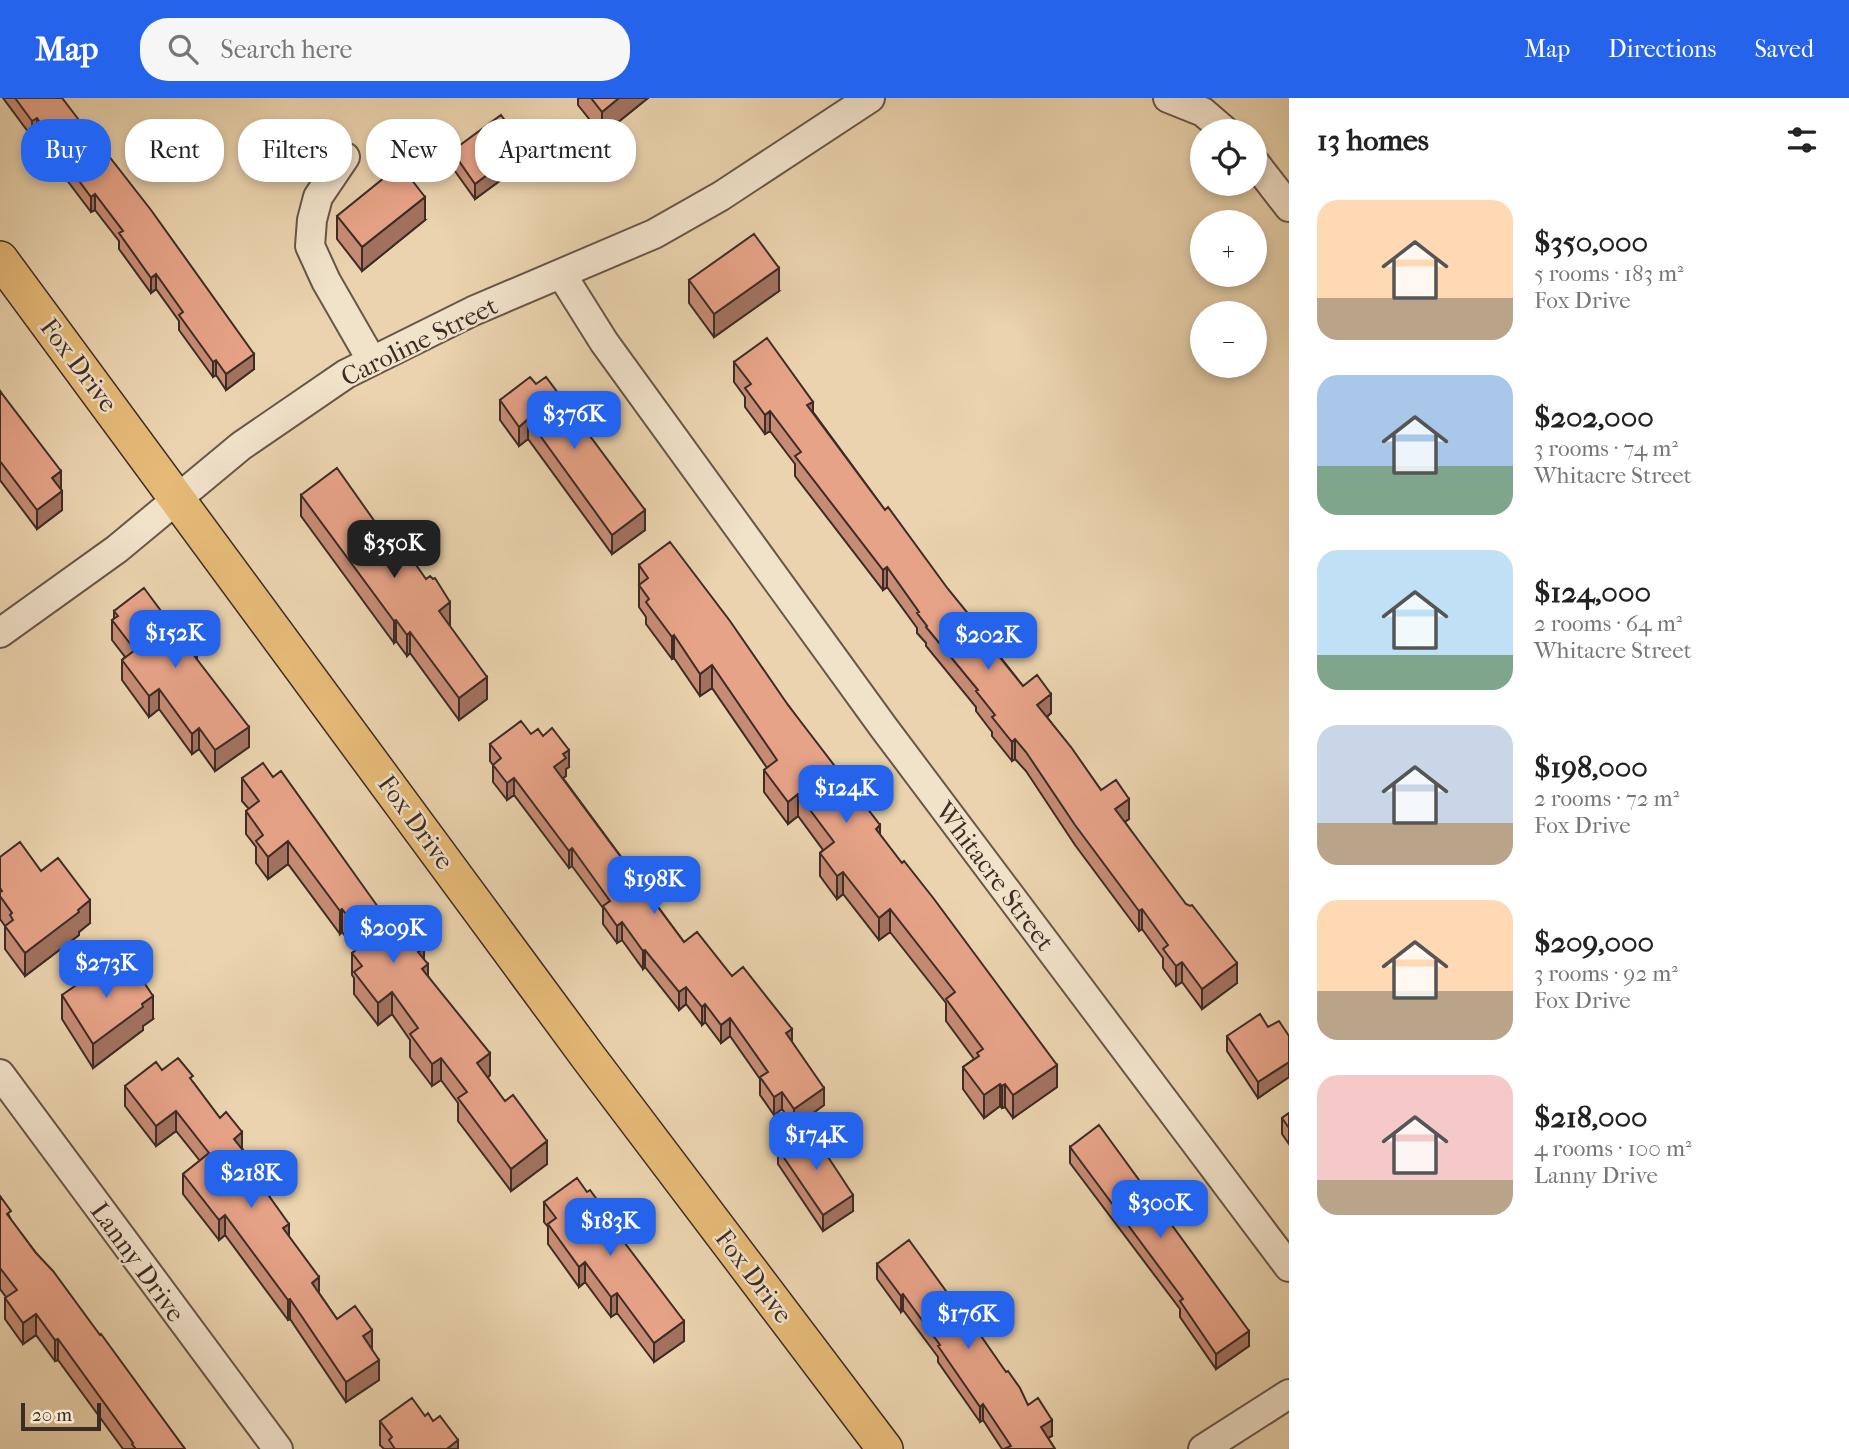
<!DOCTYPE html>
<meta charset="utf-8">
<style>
:root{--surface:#fff;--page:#f6f6f6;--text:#222;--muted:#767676;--accent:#2563eb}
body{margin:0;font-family:"IM FELL French Canon",serif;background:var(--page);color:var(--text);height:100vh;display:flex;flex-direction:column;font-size:26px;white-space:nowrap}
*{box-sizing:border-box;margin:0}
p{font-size:23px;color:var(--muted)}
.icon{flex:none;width:38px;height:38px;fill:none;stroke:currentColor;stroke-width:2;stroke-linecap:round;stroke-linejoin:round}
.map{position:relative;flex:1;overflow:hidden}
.drawer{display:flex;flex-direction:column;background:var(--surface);width:560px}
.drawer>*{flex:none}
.banner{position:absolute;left:21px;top:21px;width:665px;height:63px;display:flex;gap:14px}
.tools{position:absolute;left:1190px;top:21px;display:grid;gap:14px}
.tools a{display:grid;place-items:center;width:77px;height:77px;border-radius:50%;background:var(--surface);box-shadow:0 4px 10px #0003;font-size:35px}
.scale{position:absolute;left:21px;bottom:18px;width:80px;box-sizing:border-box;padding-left:7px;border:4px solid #3d2c26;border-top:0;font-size:19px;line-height:24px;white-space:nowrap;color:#3d2c26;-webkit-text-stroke:5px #f1e2ca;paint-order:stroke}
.price{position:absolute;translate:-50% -60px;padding:0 16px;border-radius:14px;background:var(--accent);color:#fff;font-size:23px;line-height:46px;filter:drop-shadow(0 2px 4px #0008)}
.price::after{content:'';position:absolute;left:50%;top:42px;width:21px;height:16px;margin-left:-10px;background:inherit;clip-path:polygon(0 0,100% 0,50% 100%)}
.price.active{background:#222;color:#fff}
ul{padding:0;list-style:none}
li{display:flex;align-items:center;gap:21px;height:175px;padding:0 28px}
li span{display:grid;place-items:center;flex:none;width:196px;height:140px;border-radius:21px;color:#555}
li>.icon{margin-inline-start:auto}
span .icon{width:84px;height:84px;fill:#fffc;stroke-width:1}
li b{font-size:30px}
h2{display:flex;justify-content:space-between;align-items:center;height:84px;padding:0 28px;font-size:30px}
.tag{padding:0 24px;border-radius:28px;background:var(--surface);box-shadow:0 4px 10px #0003;font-size:24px;line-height:63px}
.tag.active{background:var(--accent);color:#fff}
header{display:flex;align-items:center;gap:42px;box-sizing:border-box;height:98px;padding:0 35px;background:var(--accent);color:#fff}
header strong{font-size:33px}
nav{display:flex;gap:38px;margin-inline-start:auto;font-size:24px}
.search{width:490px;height:63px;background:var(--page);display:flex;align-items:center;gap:18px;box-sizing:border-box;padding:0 24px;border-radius:28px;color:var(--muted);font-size:26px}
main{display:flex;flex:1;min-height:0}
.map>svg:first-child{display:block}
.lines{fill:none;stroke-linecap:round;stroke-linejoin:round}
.minor-casing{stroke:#685648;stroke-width:32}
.major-casing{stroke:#3d2c26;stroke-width:38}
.minor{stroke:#f1e2ca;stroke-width:28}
.major{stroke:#e5ba77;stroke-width:35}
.wall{fill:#c78c75;stroke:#3d2c26;stroke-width:2}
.shaded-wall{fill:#a2725f;stroke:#3d2c26;stroke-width:2}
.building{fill:#e7a388;stroke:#3d2c26;stroke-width:2}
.labels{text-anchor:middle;stroke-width:5;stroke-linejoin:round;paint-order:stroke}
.street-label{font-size:26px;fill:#3d2c26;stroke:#f1e2ca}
</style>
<header>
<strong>Map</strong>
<div class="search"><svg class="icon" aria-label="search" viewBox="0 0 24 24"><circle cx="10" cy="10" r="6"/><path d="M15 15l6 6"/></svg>Search here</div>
<nav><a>Map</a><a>Directions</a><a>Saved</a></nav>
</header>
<main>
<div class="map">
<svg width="1289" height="1351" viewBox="0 0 1289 1351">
<rect width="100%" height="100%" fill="#ead3ae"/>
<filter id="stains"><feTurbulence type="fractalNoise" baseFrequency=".00286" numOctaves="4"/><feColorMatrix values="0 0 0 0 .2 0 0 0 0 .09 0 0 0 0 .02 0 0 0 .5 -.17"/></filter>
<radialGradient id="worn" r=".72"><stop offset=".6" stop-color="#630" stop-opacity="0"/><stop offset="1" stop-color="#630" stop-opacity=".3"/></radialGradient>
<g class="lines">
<defs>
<path id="minor" d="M1168 0 1203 14 1225 33
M345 59 318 99 312 122 310 148 326 183 372 263
M1255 65 1289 109
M562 177 604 244 884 630 1289 1169
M0 535 117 451 241 348 346 276 473 213 654 136 721 98 870 0
M0 976 278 1351
M1203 1351 1289 1296"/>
<path id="major" d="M0 161 589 960 885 1351"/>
</defs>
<!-- minor casing -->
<use href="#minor" class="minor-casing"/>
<!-- major casing -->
<use href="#major" class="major-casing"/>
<!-- minor -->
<use href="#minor" class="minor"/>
<!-- major -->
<use href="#major" class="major"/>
</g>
<!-- wall -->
<path class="wall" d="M3 0H62L254 271 226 292 216 277 213 279 179 232V223L156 191 151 195 119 151V143L95 112 91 114 60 73V67L37 35 32 39Z
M578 0H648L602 37 578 7Z
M452 53 524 65 475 101 452 69Z
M337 118 425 122 362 173 337 141Z
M689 182 779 193 714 239 689 205Z
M734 264 813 314 885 412 1023 588 1051 615 1047 619 1101 692 1129 721 1125 724 1237 885 1202 911 1182 884 1176 888 1163 870V860L1142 831 1139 833 1075 747 1026 673 1015 661 1012 663 992 638V634L976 613V609L926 548V545L917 535V530L887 489 883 492 795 378V366L770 333 765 336 745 309V299L734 284Z
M536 286 645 432 612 456 528 341 519 348 500 322V302Z
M0 293 61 392 62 412 37 431 0 382Z
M301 397 426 481 450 526 449 527 487 601 459 622 410 555 407 558 396 543 394 545 301 418Z
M639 467 788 607 880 737 1057 989 1013 1020 1005 1009 1002 1010 1000 1008 984 1020 963 991V969L974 961 946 923V905L890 834 879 842 843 796 837 801 820 778V755L823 752 798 718 788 726 764 694V672L767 670 712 590 700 598 674 560 672 561 646 526V519L639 509Z
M114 513 197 562 249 649 215 673 199 651 192 656 159 611 149 619 122 582V562L125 559 112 542V522L114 521Z
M531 636 569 669 566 671V678L563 680 684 844 732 878 792 944 824 1007 794 1029 782 1011 774 1017 760 997V981L730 938 721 945 705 924 702 927 686 906 679 912 645 869 643 871 622 842 617 845 603 826V810L572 768 569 770 514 697 507 702 493 684V667L490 663V646Z
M273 679 393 830 424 862 428 878 490 977 488 980 547 1066 511 1093 458 1023V1005L441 982 432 988 410 959V942L392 916 378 927 354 896V880L352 877V855L356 852 342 834 340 836 288 766 268 781 256 765V749L246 736V713L249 711 242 703V680Z
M0 759 41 773 90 825 79 834V837L25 878 5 851V828L0 821Z
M62 897 153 921 143 928V932L93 970 62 921Z
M1268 929 1289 938V979L1258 1000 1227 953V938Z
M193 984 242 1050 270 1100 289 1139 319 1195 337 1221 372 1251 379 1282 346 1304 290 1221 288 1222 225 1137 219 1142 183 1096V1076L200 1063 176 1033 156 1048 125 1008V988Z
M1289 1015V1046L1282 1036V1020Z
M1070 1049 1249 1248 1216 1271 1180 1219V1211L1070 1065Z
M778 1051 853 1113 823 1133 778 1066Z
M0 1098 11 1122 185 1351H123L58 1262 55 1263 36 1237 23 1246 5 1221V1200L6 1199 0 1191Z
M544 1104 606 1119 684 1243 654 1264 617 1215 611 1219 585 1184 579 1189 548 1146V1129L544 1124Z
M877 1166 1028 1307 1052 1338 1048 1340 1055 1351H1002L983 1322 980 1324 938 1264V1259L903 1212 901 1214 877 1181Z
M380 1323H433L458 1351H384L380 1347Z"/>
<!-- shaded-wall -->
<path class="shaded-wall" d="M619 0H648L602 37V14Z
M37 20V35L32 39V23Z
M524 49V65L475 101V86Z
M95 96V112L91 114V99Z
M425 99V122L362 173V149Z
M779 170V193L714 239V216Z
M156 176V191L151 195V180Z
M254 256V271L226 292V276Z
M216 262V277L213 279V264Z
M813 304V323L807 307Z
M770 313V333L765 336V317Z
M528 321V341L519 348V329Z
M61 373V392L52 380Z
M62 393V412L37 431V412Z
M645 412V432L612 456V437Z
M887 469V489L883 492V472Z
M450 504V526L439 534V513Z
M396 522V543L394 545V523Z
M410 534V555L407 558V537Z
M674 537V560L672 561V539Z
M197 545V566L189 551Z
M712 567V590L700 598V576Z
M487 579V601L459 622V600Z
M159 591V611L149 619V598Z
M1051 596V615L1037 627V607Z
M249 629V649L215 673V652Z
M199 630V651L192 656V636Z
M1015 641V661L1012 663V644Z
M569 652V669L566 671V678L554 686V669L563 656Z
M514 680V697L507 702V685Z
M798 696V718L788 726V704Z
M1129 701V721L1115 730V711Z
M880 727V750L876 731Z
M288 743V766L268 781V759Z
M572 750V768L569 770V753Z
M843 774V796L837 801V778Z
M90 802V825L79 834V837L25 878V855Z
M342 811V834L340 836V813Z
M890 811V834L879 842V820Z
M1142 811V831L1139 833V813Z
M622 824V842L617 845V828Z
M424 850V869L428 866V889L418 854Z
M645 852V869L643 871V853Z
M1182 864V884L1176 888V868Z
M1237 865V885L1202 911V891Z
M686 889V906L679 912V894Z
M392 894V916L378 927V905Z
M153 898V921L143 928V932L93 970V946L142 906Z
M705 906V924L702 927V909Z
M730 920V938L721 945V927Z
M792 931V948L786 935Z
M490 955V977L477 988V965Z
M441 960V982L432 988V966Z
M1289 964V979L1258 1000V984Z
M1057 967V989L1013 1020V997Z
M1000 986V1008L984 1020V997Z
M1005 986V1009L1002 1010V988Z
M824 990V1007L794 1029V1011Z
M782 994V1011L774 1017V999Z
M176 1013V1033L156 1048V1028Z
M242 1034V1054L234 1041Z
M547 1043V1066L511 1093V1071Z
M270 1086V1106L264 1091Z
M853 1097V1113L823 1133V1117Z
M225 1117V1137L219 1142V1122Z
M289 1126V1146L283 1130Z
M585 1164V1184L579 1189V1169Z
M319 1179V1199L312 1185Z
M617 1195V1215L611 1219V1199Z
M903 1196V1212L901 1214V1198Z
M290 1201V1221L288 1222V1202Z
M36 1216V1237L23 1246V1225Z
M684 1223V1243L654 1264V1245Z
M372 1232V1252L363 1238Z
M1249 1233V1248L1216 1271V1256Z
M58 1241V1262L55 1263V1242Z
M379 1262V1282L346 1304V1284Z
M983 1306V1322L980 1324V1309Z
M1052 1322V1338L1041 1344V1329Z
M458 1342V1351H448V1350Z"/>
<!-- building -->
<path class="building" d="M15 0H62L89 35 90 34 151 112 254 256 226 276 216 262 213 264 179 217 183 214 156 176 151 180 119 135 123 133 95 96 91 99 60 57 62 55 37 20 32 23Z
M591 0H619L602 14Z
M501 17 524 49 475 86 452 53Z
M400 67 425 99 362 149 337 118Z
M754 136 779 170 714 216 689 182Z
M767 240 813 304 807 307 885 412 888 409 948 491 996 550 994 552 1023 588 1037 577 1051 596 1037 607 1071 649 1101 692 1116 682 1129 701 1115 711 1186 806 1190 808 1192 807 1237 865 1202 891 1182 864 1176 868 1163 851 1168 847 1142 811 1139 813 1075 727 1026 654 1015 641 1012 644 992 619 995 617 976 593 978 592 926 529 927 528 917 515 919 514 887 469 883 472 795 358 801 354 770 313 765 317 745 290 751 286 734 264Z
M530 279 536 286 546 279 645 412 612 437 528 321 519 329 500 302Z
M0 293 61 373 52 380 62 393 37 412 0 363Z
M337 370 404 465 411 460 426 481 430 478 433 481 435 480 450 504 439 513 487 579 459 600 410 534 407 537 396 522 394 523 301 397Z
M670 444 730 523 788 607 880 727 876 731 902 765 904 763 934 801 1057 967 1013 997 1005 986 1002 988 1000 986 984 997 963 969 979 958 977 955 983 951 946 901 955 894 890 811 879 820 843 774 837 778 820 755 834 744 798 696 788 704 764 672 777 662 712 567 700 576 674 537 672 539 646 504 649 501 639 487 648 480 639 467Z
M144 490 170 525 178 519 197 545 189 551 249 629 215 652 199 630 192 636 159 591 149 598 122 562 135 552 112 522 118 518 114 513Z
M521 623 531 636 538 631 543 638 552 630 569 652 563 656 566 660 554 669 684 844 697 834 732 878 743 869 792 931 786 935 824 990 794 1011 782 994 774 999 760 979 768 974 730 920 721 927 705 906 702 909 686 889 679 894 645 852 643 853 622 824 617 828 603 808 610 803 572 750 569 753 514 680 507 685 493 667 501 660 490 646Z
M263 665 273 679 281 673 393 830 404 823 424 850 418 854 428 866 422 871 490 955 477 965 505 1003 513 997 547 1043 511 1071 458 1000 467 994 441 960 432 966 410 936 418 930 392 894 378 905 354 874 362 868 352 855 367 844 342 811 340 813 288 743 268 759 256 743 263 737 246 713 259 703 242 680Z
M20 744 41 773 58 760 90 802 78 812 79 814 25 855 5 828 13 822 10 817 12 815 0 798V794L2 793 0 790V759Z
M111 863 120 877 122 875 126 880 134 874 137 878 139 877 153 898 142 906 143 909 93 946 62 897Z
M1260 916 1268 929 1279 923 1289 938V964L1258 984 1227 938Z
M178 960 193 978 190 980 220 1020 226 1014 242 1034 234 1041 270 1086 264 1091 289 1126 283 1130 319 1179 312 1185 337 1221 355 1208 372 1232 363 1238 379 1262 346 1284 290 1201 288 1202 225 1117 219 1122 183 1076 209 1055 176 1013 156 1028 125 988 156 964 162 972Z
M1289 1015V1030L1282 1020Z
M1099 1027 1249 1233 1216 1256 1180 1203 1183 1201 1070 1049Z
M809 1030 853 1097 823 1117 778 1051Z
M577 1080 587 1094 590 1092 606 1114 603 1116 621 1140 684 1223 654 1245 617 1195 611 1199 585 1164 579 1169 548 1126 556 1120 544 1104Z
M0 1098 11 1113 7 1116 36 1155 53 1173 100 1237 101 1236 185 1351H136L132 1346 133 1345 58 1241 55 1242 36 1216 23 1225 5 1200 17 1192 0 1170Z
M909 1142 970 1226 972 1225 1006 1274 1008 1273 1020 1290 1028 1307 1038 1300 1052 1322 1041 1329 1055 1351H1007L1006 1350 1011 1348 983 1306 980 1309 938 1248 940 1247 903 1196 901 1198 877 1166Z
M412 1300 425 1318 428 1315 433 1323 440 1318 458 1342 448 1350 449 1351H395L389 1342 392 1339 380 1323Z"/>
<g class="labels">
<!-- street labels -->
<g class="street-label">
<text transform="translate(419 243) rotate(-26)" y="9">Caroline Street</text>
<text transform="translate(79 267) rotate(53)" y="9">Fox Drive</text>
<text transform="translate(416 724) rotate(54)" y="9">Fox Drive</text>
<text transform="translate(995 778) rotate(53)" y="9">Whitacre Street</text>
<text transform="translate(138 1164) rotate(54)" y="9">Lanny Drive</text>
<text transform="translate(754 1178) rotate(53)" y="9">Fox Drive</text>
</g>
</g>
<rect width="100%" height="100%" filter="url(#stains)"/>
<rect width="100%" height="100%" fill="url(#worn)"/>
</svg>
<div class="tools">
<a><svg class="icon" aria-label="locate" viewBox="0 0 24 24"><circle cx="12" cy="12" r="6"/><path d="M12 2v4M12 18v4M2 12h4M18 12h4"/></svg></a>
<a>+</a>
<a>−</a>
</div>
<div class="scale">20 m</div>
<b class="price" style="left:574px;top:353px">$376K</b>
<b class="price active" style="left:394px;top:482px">$350K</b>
<b class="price" style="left:175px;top:572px">$152K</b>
<b class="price" style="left:988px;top:574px">$202K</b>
<b class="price" style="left:846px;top:727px">$124K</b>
<b class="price" style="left:654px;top:818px">$198K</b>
<b class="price" style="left:393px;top:867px">$209K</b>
<b class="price" style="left:106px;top:902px">$273K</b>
<b class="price" style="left:816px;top:1074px">$174K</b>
<b class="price" style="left:251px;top:1112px">$218K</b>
<b class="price" style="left:1160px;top:1142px">$300K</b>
<b class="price" style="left:610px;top:1160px">$183K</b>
<b class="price" style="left:968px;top:1253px">$176K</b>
<div class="banner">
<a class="tag active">Buy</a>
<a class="tag">Rent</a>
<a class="tag">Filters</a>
<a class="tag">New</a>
<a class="tag">Apartment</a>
</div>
</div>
<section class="drawer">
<h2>13 homes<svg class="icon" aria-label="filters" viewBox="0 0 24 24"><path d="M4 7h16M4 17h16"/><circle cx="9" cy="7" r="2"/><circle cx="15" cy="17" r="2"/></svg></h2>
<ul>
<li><span style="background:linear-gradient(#ffd9b3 70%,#b9a48a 0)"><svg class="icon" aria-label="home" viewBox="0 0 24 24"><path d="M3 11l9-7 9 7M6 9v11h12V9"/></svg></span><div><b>$350,000</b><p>5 rooms · 183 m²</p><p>Fox Drive</p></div></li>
<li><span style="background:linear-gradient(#a9c7e8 65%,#7fa58c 0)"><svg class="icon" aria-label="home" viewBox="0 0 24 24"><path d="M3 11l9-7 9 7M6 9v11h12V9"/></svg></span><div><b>$202,000</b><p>3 rooms · 74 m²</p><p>Whitacre Street</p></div></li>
<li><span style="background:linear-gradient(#bfe0f5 75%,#7fa58c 0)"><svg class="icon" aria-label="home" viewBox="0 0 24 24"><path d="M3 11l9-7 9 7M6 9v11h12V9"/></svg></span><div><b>$124,000</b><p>2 rooms · 64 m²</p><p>Whitacre Street</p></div></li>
<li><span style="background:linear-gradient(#c9d6e8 70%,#b9a48a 0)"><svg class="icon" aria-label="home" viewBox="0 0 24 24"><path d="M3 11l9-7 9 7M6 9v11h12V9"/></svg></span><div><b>$198,000</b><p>2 rooms · 72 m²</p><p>Fox Drive</p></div></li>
<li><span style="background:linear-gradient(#ffd9b3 65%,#b9a48a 0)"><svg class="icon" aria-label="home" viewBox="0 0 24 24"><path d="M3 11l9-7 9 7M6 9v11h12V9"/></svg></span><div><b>$209,000</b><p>3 rooms · 92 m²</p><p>Fox Drive</p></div></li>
<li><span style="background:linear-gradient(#f6c9c9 75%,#b9a48a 0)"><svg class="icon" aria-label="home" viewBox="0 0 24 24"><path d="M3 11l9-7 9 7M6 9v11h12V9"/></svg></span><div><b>$218,000</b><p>4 rooms · 100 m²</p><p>Lanny Drive</p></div></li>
</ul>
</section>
</main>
